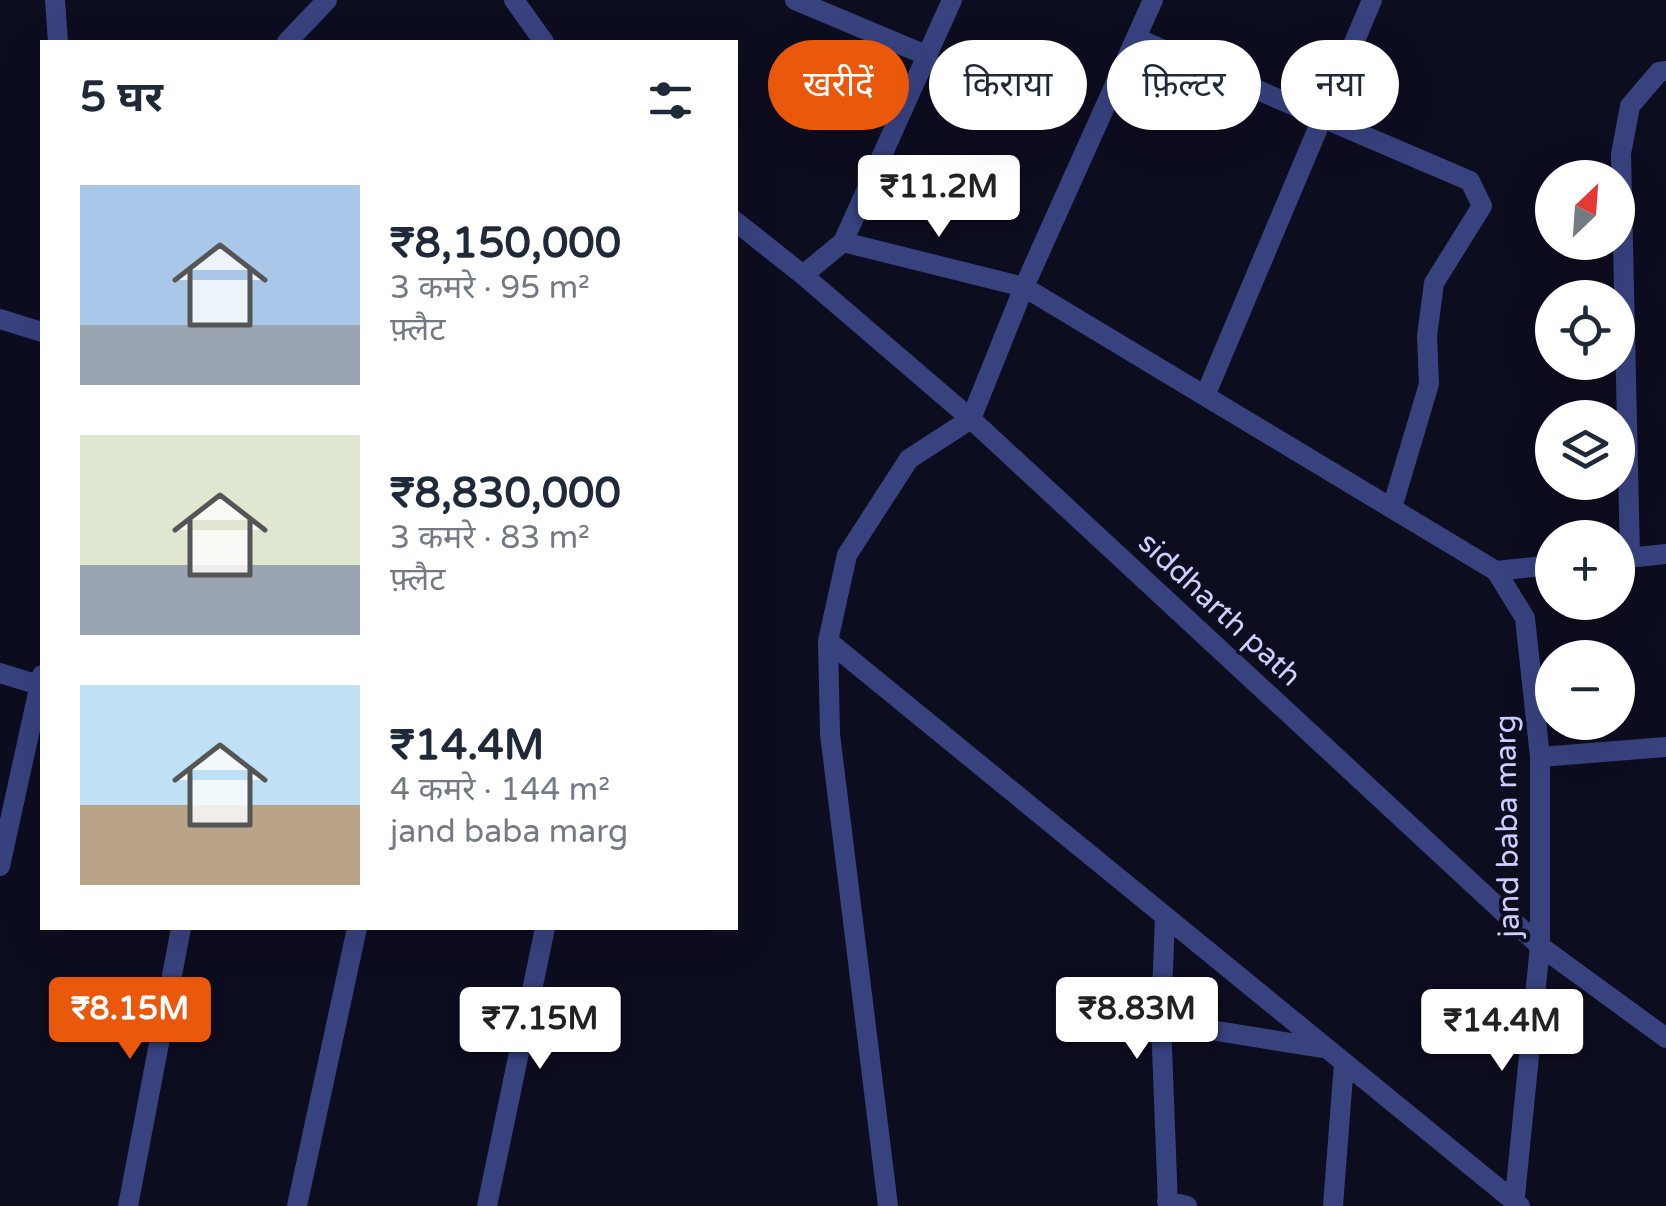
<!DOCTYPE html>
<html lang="hi">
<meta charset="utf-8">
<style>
:root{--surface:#fff;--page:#f2f2f3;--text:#1f2937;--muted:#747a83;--accent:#ea580c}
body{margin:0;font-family:"Varela Round","Noto Sans Devanagari",sans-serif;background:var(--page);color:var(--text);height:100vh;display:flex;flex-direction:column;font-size:38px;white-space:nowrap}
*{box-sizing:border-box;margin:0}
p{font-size:32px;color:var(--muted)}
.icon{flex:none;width:55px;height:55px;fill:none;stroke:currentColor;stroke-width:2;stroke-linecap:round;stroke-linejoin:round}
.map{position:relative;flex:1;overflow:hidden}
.panel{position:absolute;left:40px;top:40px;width:698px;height:890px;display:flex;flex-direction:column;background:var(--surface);border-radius:0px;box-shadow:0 10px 40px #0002}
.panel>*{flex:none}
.guide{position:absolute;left:768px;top:40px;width:748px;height:90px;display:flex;gap:20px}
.needle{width:65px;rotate:25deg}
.fabs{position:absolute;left:1535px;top:160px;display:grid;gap:20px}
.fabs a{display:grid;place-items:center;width:100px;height:100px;border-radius:50%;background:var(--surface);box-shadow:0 10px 40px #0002;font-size:50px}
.price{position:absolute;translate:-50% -85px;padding:0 22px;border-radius:10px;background:#fff;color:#222;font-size:32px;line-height:65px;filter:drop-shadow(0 2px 5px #0008)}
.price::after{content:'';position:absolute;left:50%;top:60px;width:30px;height:22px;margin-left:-15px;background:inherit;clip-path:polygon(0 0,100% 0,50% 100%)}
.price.selected{background:var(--accent);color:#fff}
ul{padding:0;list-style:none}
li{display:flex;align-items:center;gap:30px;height:250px;padding:0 40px}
li span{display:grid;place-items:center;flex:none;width:280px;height:200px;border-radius:0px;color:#555}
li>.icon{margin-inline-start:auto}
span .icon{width:120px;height:120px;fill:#fffc;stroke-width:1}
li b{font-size:42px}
h2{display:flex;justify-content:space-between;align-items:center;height:120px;padding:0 40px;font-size:42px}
.tag{padding:0 35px;border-radius:45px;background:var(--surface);box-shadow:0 10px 40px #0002;font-size:35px;line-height:90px}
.tag.selected{background:var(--accent);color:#fff}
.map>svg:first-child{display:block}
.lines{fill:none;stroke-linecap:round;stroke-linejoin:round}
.street{stroke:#38427f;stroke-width:20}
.labels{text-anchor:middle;stroke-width:8;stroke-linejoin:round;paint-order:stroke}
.street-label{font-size:30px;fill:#cdd0ff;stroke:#0d0d20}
</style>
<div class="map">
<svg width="1666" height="1206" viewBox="0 0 1666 1206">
<rect width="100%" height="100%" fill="#0d0d20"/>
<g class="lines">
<!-- street -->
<path class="street" d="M55 0 58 42
M514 0 544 42
M795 0 928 56
M1136 38 1470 181 1482 206 1434 283 1427 336 1429 384 1392 508
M287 42 327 0
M735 221 803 275 971 419 1540 946 1666 1038
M843 242 1024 287 1496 571 1525 618 1540 757V946L1514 1206
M803 275 843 242 952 0
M0 319 42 332
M1205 396 1372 0
M1630 558 1621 154 1630 106 1659 72 1666 71
M1618 559 1666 554
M1496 571 1552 565
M828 641 1520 1206
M0 673 42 686
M1540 757 1666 747
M0 866 42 675
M1165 916 1161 1022 1168 1206
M1161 1022 1322 1048
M1167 1201 1187 1206
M128 1206 181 928
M297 1206 357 928
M487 1206 545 928
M888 1206 830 734 828 641 847 555 909 459 971 419 1024 287 1153 0
M1333 1206 1344 1063"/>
</g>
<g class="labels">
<!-- street labels -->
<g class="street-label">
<text transform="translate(1220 609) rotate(43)" y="10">siddharth path</text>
<text transform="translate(1507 826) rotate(-91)" y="10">jand baba marg</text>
</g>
</g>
</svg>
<div class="fabs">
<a><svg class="needle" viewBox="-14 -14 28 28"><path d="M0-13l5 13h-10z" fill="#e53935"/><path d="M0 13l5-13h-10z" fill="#747a83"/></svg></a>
<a><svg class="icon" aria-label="locate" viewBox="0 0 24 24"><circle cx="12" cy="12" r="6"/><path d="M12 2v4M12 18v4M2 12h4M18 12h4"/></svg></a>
<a><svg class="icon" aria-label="layers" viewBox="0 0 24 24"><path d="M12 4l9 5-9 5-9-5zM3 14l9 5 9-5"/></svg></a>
<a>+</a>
<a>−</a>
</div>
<b class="price" style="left:939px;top:240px">₹11.2M</b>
<b class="price selected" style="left:130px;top:1062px">₹8.15M</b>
<b class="price" style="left:1137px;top:1062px">₹8.83M</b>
<b class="price" style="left:540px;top:1072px">₹7.15M</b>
<b class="price" style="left:1502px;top:1074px">₹14.4M</b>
<div class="guide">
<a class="tag selected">खरीदें</a>
<a class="tag">किराया</a>
<a class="tag">फ़िल्टर</a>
<a class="tag">नया</a>
</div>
<section class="panel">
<h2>5 घर<svg class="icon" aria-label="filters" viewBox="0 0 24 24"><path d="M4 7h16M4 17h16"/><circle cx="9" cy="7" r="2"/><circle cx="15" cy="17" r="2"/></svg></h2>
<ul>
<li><span style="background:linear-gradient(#a9c7e8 70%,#9aa5b1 0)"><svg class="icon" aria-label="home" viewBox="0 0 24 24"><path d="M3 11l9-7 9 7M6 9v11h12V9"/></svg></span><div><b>₹8,150,000</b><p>3 कमरे · 95 m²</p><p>फ़्लैट</p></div></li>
<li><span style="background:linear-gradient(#dfe7d0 65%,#9aa5b1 0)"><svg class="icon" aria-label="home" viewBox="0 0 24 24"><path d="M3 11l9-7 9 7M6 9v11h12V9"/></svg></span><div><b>₹8,830,000</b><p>3 कमरे · 83 m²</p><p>फ़्लैट</p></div></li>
<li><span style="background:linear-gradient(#bfe0f5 60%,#b9a48a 0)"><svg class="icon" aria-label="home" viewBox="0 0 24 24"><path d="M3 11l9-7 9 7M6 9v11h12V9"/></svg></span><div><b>₹14.4M</b><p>4 कमरे · 144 m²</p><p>jand baba marg</p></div></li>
</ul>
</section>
</div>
